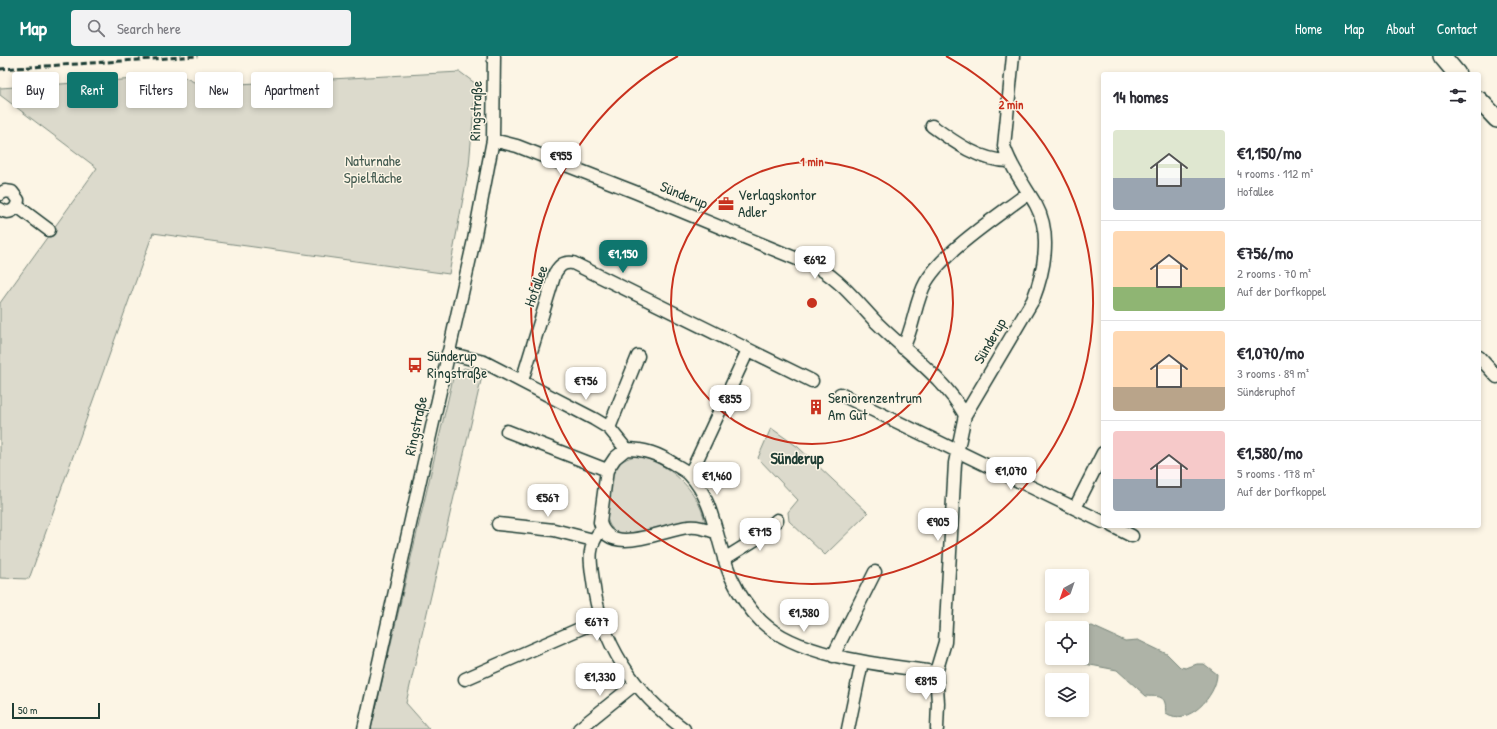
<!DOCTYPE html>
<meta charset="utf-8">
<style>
:root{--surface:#fff;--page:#f2f2f3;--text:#2b2b33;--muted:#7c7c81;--line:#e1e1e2;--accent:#0f766e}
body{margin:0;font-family:"Patrick Hand",sans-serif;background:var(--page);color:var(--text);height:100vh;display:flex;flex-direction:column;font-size:15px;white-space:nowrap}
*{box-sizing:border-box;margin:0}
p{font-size:13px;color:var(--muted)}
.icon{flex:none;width:22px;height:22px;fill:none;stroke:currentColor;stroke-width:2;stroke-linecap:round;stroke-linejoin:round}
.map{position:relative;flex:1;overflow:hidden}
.side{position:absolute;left:1101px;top:16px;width:380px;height:456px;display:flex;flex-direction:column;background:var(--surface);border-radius:4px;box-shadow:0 2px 6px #0003}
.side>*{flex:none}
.hud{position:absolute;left:12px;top:16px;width:380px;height:36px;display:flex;gap:8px}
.needle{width:26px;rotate:220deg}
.buttons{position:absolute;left:1045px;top:513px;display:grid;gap:8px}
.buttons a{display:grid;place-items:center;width:44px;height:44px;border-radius:4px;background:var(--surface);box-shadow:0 2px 6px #0003;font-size:20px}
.scale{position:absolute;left:12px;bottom:10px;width:88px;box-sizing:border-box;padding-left:4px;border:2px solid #1f3d34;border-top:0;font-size:11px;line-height:14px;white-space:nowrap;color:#1f3d34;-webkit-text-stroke:3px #fcf5e5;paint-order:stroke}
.price{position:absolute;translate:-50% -34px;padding:0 9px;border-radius:8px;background:#fff;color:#222;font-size:13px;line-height:26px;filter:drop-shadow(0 1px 2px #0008)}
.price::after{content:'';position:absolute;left:50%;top:24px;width:12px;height:9px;margin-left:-6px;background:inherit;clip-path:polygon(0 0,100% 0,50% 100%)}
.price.selected{background:var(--accent);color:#fff}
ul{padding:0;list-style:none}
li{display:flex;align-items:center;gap:12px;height:100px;padding:0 12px}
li+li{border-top:1px solid var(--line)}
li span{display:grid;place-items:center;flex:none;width:112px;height:80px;border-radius:4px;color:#555}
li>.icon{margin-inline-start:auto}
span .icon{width:48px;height:48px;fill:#fffc;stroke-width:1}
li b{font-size:17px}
h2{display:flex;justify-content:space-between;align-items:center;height:48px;padding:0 12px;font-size:17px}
.chip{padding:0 14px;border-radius:4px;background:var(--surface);box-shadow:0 2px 6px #0003;font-size:14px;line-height:36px}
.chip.selected{background:var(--accent);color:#fff}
header{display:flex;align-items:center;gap:24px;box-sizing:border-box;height:56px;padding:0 20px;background:var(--accent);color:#fff}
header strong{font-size:19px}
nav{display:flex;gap:22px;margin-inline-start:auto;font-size:14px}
.search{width:280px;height:36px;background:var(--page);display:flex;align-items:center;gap:10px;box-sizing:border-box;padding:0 14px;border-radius:4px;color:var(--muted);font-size:15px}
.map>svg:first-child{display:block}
.green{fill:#dcdacc;stroke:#7e8c80}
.water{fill:#aeb3a7;stroke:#758479}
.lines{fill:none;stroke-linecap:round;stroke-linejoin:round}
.street-casing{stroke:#1f3d34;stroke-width:15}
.secondary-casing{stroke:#1f3d34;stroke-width:20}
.street{stroke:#fcf5e5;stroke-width:12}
.secondary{stroke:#fcf5e5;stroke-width:17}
.rail{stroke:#1f3d34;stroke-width:3;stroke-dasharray:6 3;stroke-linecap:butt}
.ring{fill:none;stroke:#c8321e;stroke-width:2}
.labels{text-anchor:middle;stroke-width:3;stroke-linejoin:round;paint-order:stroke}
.street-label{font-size:15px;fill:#1f3d34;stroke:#fcf5e5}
.park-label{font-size:15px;fill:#455c52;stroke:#fcf5e5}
.poi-label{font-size:15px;fill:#1f3d34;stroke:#fcf5e5;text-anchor:start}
.neighbourhood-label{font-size:16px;font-weight:bold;fill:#1f3d34;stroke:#fcf5e5}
.centre{fill:#c8321e;stroke:#fcf5e5;stroke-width:2}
.ring-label{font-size:12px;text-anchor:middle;font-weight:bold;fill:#c8321e;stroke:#fcf5e5;stroke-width:3;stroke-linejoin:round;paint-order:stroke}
</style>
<header>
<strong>Map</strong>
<div class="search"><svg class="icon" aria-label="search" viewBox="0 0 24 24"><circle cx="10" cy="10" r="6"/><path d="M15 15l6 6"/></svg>Search here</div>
<nav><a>Home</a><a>Map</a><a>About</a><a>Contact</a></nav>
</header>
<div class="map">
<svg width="1497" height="673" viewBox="0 0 1497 673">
<rect width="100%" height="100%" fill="#fcf5e5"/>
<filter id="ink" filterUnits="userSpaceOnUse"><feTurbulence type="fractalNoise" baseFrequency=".025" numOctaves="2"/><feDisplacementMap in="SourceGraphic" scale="8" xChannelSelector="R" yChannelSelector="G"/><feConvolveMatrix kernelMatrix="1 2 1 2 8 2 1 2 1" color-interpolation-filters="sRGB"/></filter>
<g filter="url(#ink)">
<!-- green -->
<path class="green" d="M460 16 476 28 469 110 449 218 153 177 29 523 0 522V247L97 112 0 39V32L182 20 202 30Z
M464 312 483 316 406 647 429 673H371L453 322 456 317Z
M771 372 798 391 868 457 825 499 789 465 788 456 798 444 758 402Z
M635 400C666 404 699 434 705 466 693 471 624 483 615 475 612 473 609 469 608 465 604 456 610 419 616 411 621 405 627 402 635 400Z"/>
<!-- water -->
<path class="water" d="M1092 570 1125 585 1138 584 1167 598 1180 611 1186 612 1197 608H1204L1217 618C1217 639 1188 672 1166 657 1165 653 1166 650 1165 647 1163 638 1152 641 1146 640L1117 614 1085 608 1076 602H1082V572Z"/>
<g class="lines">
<defs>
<path id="street" d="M932 70C954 86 980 105 1009 105
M493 84 517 90 635 136 819 212C842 226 858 247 877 267 906 296 944 322 965 359
M0 138 5 135 12 136 18 144C17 155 8 159 0 153
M17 150 49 174
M903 292C914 271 915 245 926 226 945 194 998 160 1028 137
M448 297 484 306 594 363 609 372 626 393
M1479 301 1497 321
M522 325 555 217C560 209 563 206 573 207L812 325
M840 338 1103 466
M609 372 638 300
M507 375 607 414
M689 418 694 410 748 294
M1075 452 1103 397
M498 468 554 474 593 484
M1112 470 1132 480
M601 474C587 491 590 504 593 525 600 586 634 637 684 673
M715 476C707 473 697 470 688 471 665 473 608 502 600 466L607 414 615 402 626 393C645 393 658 398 674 408 678 411 685 414 689 418 716 446 716 490 732 523 739 538 750 554 761 565 799 602 885 609 936 616
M724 503 761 480 777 464
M833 600 875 516
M465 623 600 564
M364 673 474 184 493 84 494 0
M579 673 635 628
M848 673 862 606
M937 673 938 647 936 616 945 586 955 407 965 359 1033 244C1044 216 1052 178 1036 149 1025 130 1011 112 1004 90L1013 0"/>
<path id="secondary" d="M1442 0 1457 18
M1479 44 1497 63"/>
</defs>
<!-- street casing -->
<use href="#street" class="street-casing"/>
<!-- secondary casing -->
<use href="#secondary" class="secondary-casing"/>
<!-- street -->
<use href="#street" class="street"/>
<!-- secondary -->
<use href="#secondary" class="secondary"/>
<!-- rail -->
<path class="rail" d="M0 13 198 0"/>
</g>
</g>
<!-- distance rings -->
<g class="ring">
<circle cx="812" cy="247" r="141"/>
<path d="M946 0A281 281 0 1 1 678 0"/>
</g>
<!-- icons -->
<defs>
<symbol id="office-bare" viewBox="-9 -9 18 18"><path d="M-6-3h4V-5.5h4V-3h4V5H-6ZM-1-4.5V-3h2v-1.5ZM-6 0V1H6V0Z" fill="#c8321e" stroke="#fcf5e5" stroke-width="2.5" paint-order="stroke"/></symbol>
<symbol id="bus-bare" viewBox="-9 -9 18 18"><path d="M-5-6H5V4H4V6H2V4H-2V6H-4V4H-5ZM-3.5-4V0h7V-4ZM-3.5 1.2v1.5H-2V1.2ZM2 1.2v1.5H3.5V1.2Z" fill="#c8321e" stroke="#fcf5e5" stroke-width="2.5" paint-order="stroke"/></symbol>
<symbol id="building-bare" viewBox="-9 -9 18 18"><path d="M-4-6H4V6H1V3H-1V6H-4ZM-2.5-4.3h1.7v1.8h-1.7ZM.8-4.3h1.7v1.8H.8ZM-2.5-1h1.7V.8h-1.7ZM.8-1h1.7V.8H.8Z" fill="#c8321e" stroke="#fcf5e5" stroke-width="2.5" paint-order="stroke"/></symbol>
</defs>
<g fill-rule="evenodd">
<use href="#office-bare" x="715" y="137" width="22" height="22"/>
<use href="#bus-bare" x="404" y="298" width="22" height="22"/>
<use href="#building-bare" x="805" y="340" width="22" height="22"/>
</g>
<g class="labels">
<!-- street labels -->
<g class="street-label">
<text transform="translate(476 55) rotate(-88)" y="5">Ringstraße</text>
<text transform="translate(684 139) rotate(22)" y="5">Sünderup</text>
<text transform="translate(536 230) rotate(-70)" y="5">Hofallee</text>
<text transform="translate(990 285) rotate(-60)" y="5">Sünderup</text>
<text transform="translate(416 370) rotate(-78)" y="5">Ringstraße</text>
</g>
<!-- park labels -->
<g class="park-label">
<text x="373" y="110">Naturnahe<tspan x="373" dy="17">Spielfläche</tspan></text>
</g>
<!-- poi labels -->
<g class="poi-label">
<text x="738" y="144">Verlagskontor<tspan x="738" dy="17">Adler</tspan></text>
<text x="427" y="305">Sünderup<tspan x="427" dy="17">Ringstraße</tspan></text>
<text x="828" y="347">Seniorenzentrum<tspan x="828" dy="17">Am Gut</tspan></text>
</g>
<!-- neighbourhood labels -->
<g class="neighbourhood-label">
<text x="797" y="408">Sünderup</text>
</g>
</g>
<circle cx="812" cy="247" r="6" class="centre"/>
<g class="ring-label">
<text x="1011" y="53">2 min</text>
<text x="812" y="110">1 min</text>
</g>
</svg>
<div class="buttons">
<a><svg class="needle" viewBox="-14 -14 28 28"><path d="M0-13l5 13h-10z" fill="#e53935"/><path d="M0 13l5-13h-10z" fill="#7c7c81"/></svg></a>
<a><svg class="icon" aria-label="locate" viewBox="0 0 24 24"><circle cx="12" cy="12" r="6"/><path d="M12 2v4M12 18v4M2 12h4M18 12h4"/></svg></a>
<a><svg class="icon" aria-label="layers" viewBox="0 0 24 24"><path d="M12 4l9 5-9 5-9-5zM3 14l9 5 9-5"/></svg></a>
</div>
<div class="scale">50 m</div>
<b class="price" style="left:561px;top:120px">€955</b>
<b class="price selected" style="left:623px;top:218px">€1,150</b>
<b class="price" style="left:815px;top:224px">€692</b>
<b class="price" style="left:586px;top:345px">€756</b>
<b class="price" style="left:730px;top:363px">€855</b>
<b class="price" style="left:1011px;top:435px">€1,070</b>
<b class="price" style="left:717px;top:440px">€1,460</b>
<b class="price" style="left:548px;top:462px">€567</b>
<b class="price" style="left:938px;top:486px">€905</b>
<b class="price" style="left:760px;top:496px">€715</b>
<b class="price" style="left:804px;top:577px">€1,580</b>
<b class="price" style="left:597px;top:586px">€677</b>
<b class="price" style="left:600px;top:641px">€1,330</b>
<b class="price" style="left:926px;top:645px">€815</b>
<div class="hud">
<a class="chip">Buy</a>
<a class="chip selected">Rent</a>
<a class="chip">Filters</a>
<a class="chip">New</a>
<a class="chip">Apartment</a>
</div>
<section class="side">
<h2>14 homes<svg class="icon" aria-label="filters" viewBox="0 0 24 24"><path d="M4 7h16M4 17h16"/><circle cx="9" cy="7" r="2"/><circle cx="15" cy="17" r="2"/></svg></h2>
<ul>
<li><span style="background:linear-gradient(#dfe7d0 60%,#9aa5b1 0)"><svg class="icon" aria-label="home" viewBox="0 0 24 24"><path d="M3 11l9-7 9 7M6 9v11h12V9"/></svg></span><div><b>€1,150/mo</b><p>4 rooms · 112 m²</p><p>Hofallee</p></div></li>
<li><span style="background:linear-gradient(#ffd9b3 70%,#8fb573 0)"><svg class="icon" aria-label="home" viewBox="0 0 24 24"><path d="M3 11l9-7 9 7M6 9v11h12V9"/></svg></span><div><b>€756/mo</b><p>2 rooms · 70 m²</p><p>Auf der Dorfkoppel</p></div></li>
<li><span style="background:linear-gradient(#ffd9b3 70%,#b9a48a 0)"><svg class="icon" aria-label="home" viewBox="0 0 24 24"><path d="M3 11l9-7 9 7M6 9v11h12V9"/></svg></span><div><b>€1,070/mo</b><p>3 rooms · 89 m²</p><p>Sünderuphof</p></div></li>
<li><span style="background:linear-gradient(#f6c9c9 60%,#9aa5b1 0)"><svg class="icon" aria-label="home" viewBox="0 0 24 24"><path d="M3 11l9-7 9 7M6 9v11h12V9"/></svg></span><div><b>€1,580/mo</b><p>5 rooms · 178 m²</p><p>Auf der Dorfkoppel</p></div></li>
</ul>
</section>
</div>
